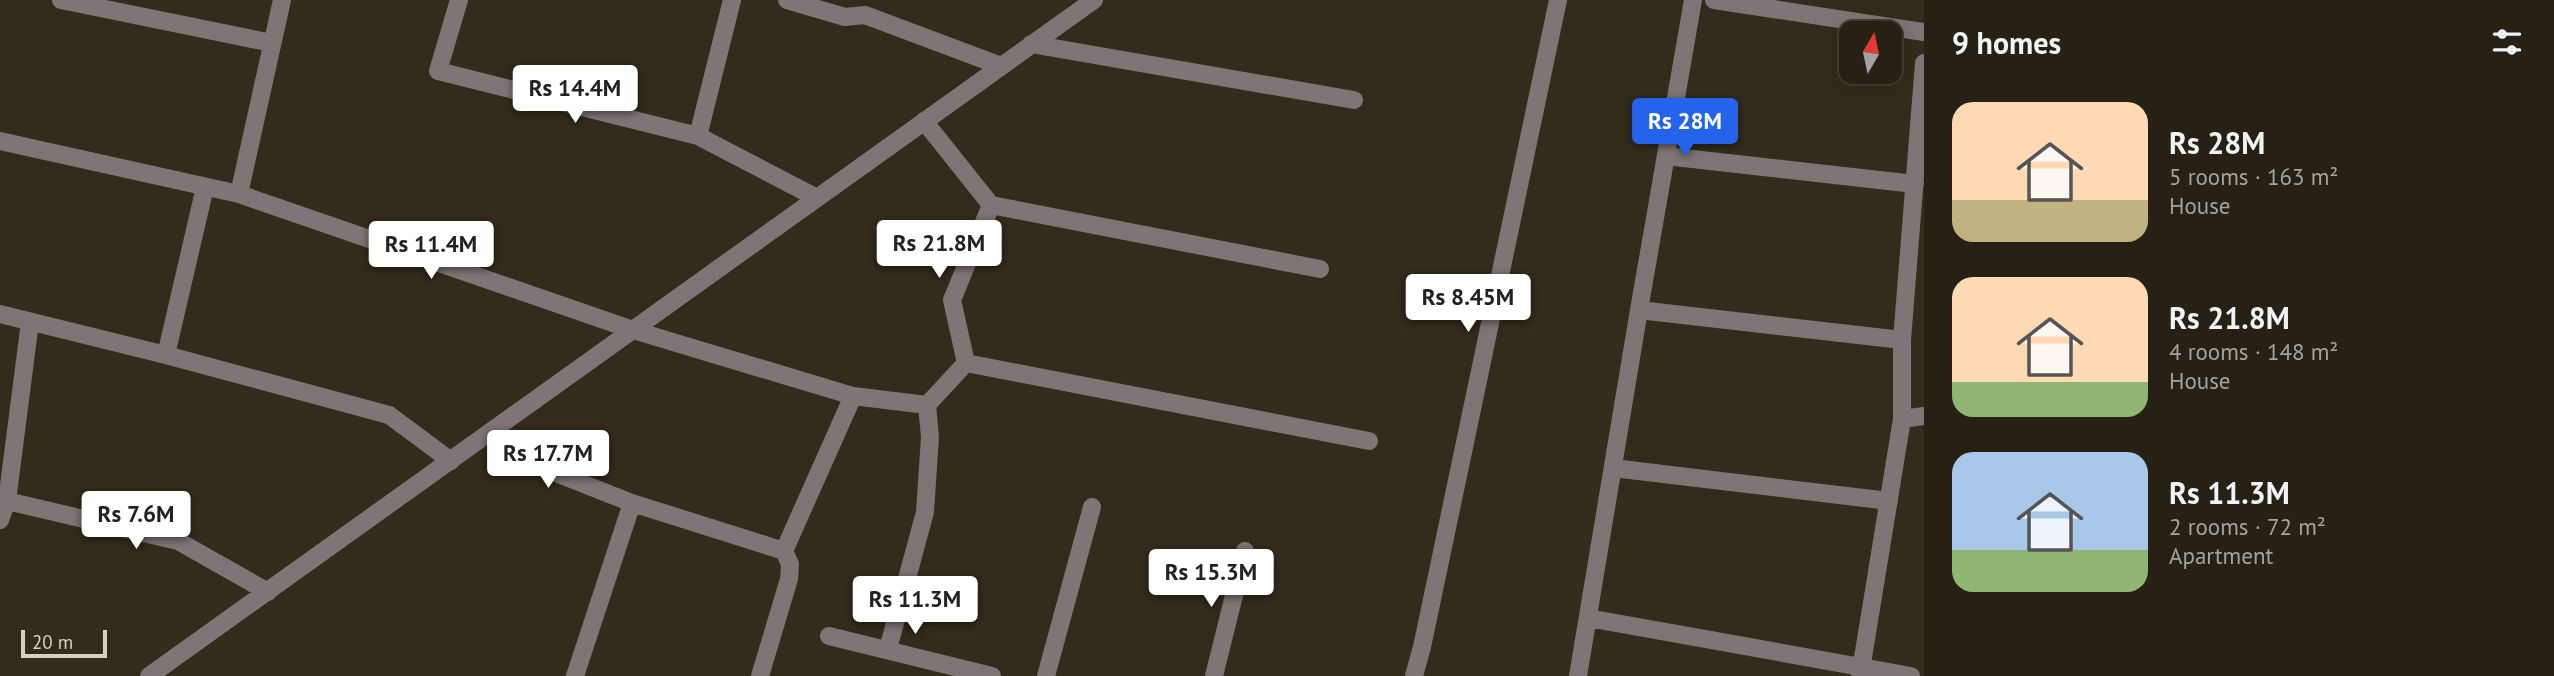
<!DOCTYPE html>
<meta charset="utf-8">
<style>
:root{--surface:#262114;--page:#322e22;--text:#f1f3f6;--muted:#a4a3a0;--line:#423e34;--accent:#2563eb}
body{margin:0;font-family:"PT Sans",sans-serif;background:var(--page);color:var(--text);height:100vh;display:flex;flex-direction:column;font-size:26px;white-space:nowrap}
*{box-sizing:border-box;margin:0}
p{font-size:23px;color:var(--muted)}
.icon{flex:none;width:38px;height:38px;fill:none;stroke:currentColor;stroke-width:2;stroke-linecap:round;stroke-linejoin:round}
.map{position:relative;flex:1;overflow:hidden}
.sheet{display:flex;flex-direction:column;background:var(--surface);width:630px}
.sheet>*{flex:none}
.needle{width:46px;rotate:9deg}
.fabs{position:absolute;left:1839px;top:21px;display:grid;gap:14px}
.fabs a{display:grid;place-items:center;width:63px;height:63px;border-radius:14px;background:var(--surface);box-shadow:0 4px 18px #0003,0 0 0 2px var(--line);font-size:35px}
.scale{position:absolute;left:21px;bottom:18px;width:86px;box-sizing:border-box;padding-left:7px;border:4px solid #d6d1c7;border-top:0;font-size:19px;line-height:24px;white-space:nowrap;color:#d6d1c7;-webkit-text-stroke:5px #332c1b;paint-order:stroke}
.price{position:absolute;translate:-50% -60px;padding:0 16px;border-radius:7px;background:#fff;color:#222;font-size:23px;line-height:46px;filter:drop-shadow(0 2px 4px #0008)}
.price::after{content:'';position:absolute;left:50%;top:42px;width:21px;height:16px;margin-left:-10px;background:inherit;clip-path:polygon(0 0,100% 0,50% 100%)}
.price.selected{background:var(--accent);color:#fff}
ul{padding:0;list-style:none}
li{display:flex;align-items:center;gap:21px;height:175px;padding:0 28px}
li span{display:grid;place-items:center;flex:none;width:196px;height:140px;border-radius:21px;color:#555}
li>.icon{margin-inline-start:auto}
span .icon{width:84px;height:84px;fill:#fffc;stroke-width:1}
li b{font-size:30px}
h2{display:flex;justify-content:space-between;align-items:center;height:84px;padding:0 28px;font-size:30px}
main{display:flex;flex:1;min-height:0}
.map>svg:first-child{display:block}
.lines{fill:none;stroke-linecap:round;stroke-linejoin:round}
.minor{stroke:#7f7476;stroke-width:18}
</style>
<main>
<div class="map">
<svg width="1924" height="676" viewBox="0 0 1924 676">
<rect width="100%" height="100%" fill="#332c1b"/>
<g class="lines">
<!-- minor -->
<path class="minor" d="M61 0 272 43
M282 0 239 194 633 330 853 396
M459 0 438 71 698 136 817 198
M787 0 845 17 865 15 1001 66
M1714 0 1924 32
M1031 44 1354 100
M924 121 991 205 1320 269
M698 136 732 0
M0 141 239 194
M1666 156 1915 184
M1639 310 1693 0
M0 314 166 355 389 415 451 461
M1902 340 1924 63
M166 355 205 187
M966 363 952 300 991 205
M489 434 523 460 632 503
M1613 468 1889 501
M7 501 178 541 268 592
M0 520 7 501 30 322
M1588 618 1911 676
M829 636 992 676
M888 649 925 512 930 437 927 405
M149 676 1094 0
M575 676 632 503 784 551 853 396 927 405 966 363 1369 441
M760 676 789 579 790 564 784 551
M1046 676 1092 507
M1214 676 1245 551
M1414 676 1422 647 1558 0
M1578 676 1639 310 1902 340V419L1924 416
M1860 676 1902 419"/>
</g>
</svg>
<div class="fabs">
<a><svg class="needle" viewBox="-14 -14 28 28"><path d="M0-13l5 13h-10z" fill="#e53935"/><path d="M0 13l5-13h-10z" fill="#a4a3a0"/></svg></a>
</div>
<div class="scale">20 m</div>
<b class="price" style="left:575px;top:125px">Rs 14.4M</b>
<b class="price selected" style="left:1685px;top:158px">Rs 28M</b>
<b class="price" style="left:939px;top:280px">Rs 21.8M</b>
<b class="price" style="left:431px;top:281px">Rs 11.4M</b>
<b class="price" style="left:1468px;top:334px">Rs 8.45M</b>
<b class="price" style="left:548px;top:490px">Rs 17.7M</b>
<b class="price" style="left:136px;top:551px">Rs 7.6M</b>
<b class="price" style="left:1211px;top:609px">Rs 15.3M</b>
<b class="price" style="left:915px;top:636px">Rs 11.3M</b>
</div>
<section class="sheet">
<h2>9 homes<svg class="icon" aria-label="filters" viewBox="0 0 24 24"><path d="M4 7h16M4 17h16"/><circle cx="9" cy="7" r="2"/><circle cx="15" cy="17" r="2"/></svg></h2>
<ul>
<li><span style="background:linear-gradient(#ffd9b3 70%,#c2b280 0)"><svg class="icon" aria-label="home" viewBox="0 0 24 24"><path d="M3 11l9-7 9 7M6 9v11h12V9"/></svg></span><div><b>Rs 28M</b><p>5 rooms · 163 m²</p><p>House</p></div></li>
<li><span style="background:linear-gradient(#ffd9b3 75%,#8fb573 0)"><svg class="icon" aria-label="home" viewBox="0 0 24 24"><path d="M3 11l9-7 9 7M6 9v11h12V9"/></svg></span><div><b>Rs 21.8M</b><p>4 rooms · 148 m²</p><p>House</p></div></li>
<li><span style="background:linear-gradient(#a9c7e8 70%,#8fb573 0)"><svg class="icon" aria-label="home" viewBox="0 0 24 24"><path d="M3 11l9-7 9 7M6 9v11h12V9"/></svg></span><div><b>Rs 11.3M</b><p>2 rooms · 72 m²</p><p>Apartment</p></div></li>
</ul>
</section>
</main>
